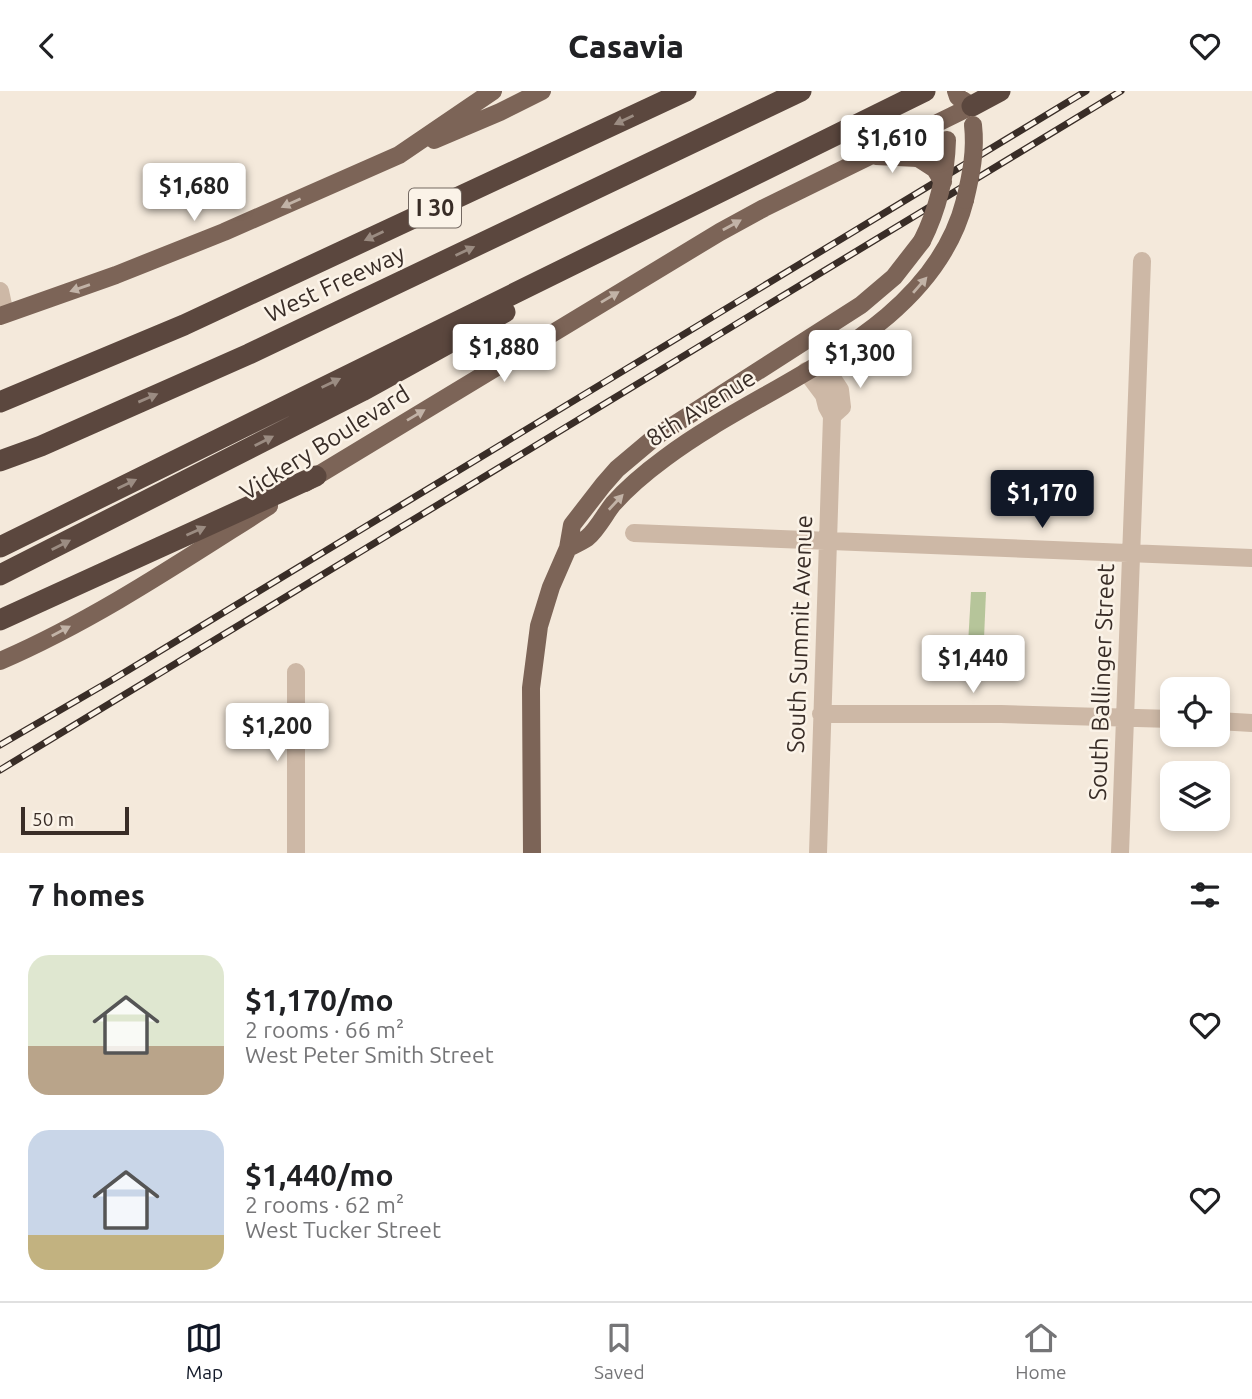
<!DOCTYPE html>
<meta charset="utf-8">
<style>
:root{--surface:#fff;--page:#f2f2f2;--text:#202124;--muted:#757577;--line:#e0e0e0;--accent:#111827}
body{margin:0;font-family:Ubuntu,sans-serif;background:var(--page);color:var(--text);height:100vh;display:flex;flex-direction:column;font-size:26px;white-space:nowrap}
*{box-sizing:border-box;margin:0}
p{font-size:23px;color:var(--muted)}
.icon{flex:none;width:38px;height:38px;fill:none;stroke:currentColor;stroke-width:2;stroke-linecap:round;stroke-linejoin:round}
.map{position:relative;height:762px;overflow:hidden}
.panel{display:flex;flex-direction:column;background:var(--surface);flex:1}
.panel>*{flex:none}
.controls{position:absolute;left:1160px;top:586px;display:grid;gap:14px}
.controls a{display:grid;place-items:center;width:70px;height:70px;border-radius:14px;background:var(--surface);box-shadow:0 4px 10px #0003;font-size:35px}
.scale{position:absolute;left:21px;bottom:18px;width:108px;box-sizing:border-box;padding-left:7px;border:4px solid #392d27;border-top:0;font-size:19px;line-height:24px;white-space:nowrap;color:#392d27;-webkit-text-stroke:5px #fbf3e8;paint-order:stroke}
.price{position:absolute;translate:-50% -60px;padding:0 16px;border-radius:7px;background:#fff;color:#222;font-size:23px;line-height:46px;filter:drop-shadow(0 2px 4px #0008)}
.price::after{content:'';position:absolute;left:50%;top:42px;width:21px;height:16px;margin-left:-10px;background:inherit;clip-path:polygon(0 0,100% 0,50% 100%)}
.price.active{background:var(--accent);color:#fff}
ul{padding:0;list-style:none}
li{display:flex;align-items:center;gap:21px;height:175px;padding:0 28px}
li span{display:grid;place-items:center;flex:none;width:196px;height:140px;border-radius:21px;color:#555}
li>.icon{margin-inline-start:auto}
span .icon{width:84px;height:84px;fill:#fffc;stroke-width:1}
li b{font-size:30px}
h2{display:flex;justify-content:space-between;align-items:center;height:84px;padding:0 28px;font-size:30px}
header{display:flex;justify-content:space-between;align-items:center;height:91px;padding:0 28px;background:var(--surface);font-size:32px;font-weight:800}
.tab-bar{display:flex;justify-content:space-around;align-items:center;height:98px;border-top:2px solid var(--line);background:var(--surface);font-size:19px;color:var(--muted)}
.tab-bar a{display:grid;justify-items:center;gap:4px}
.tab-bar .active{color:var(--accent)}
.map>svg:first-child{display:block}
.green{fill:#b6c59a}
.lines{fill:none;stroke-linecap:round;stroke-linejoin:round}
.minor{stroke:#cdb8a6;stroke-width:18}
.major{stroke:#7c6457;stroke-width:18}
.highway{stroke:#5b473e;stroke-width:21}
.rail-casing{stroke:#392d27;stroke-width:7}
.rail{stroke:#fbf3e8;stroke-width:4.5;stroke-dasharray:13;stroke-linecap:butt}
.major-bridge{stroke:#7c6457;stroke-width:18}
.oneway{fill:#9b8c82}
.oneway2{fill:#c2b3a7}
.labels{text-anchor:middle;stroke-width:5;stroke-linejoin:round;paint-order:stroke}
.shield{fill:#fbf3e8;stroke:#736861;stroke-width:2}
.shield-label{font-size:23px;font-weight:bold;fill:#392d27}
.street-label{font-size:24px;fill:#392d27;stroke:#fbf3e8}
</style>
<header><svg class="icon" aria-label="back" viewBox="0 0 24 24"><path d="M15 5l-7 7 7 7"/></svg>Casavia<svg class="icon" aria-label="heart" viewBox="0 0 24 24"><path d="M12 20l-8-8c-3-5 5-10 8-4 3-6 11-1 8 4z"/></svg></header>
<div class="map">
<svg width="1252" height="762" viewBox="0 0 1252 762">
<rect width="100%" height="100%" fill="#f4e9db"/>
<!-- green -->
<path class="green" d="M971 501H986L983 571H967Z"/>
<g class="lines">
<!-- minor -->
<path class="minor" d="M0 200 5 223
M821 270 840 299 842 316 832 325
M806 280 824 304 827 316 832 325 818 762
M634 442 1252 467
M821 623H1001L1172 628
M1218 630 1252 632
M296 762V581
M1120 762 1142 170"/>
<!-- major -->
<path class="major" d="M956 0 958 6 972 15
M434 49 500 21 542 0
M876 65 918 67
M0 225 116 184 224 141 399 64 493 0
M305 392 720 141 764 117 972 15
M568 457C574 454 581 451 587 447 597 439 605 423 613 413 628 396 646 381 665 367 765 291 931 244 965 109
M0 570C95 529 182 470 269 415
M532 762 531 597 539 535 551 496 568 457 572 434 603 394 617 378 655 346 861 214 894 186 922 150"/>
<!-- highway -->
<path class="highway" d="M972 15 1000 0
M0 311 184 234 686 0
M0 370 41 355 249 263 801 0
M0 456 925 0
M0 484 362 300 505 221
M0 529 316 385"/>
<defs>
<path id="rail" d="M0 654 112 589 1086 0
M0 679 1121 0"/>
</defs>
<!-- rail casing -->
<use href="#rail" class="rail-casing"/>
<!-- rail -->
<use href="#rail" class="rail"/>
<!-- major-bridge -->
<path class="major-bridge" d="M918 67 935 78 943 91
M965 109C971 84 976 60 973 34
M922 150C938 118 946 85 947 49"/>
</g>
<!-- one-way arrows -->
<defs><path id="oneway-solid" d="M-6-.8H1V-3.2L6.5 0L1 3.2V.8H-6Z" transform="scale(1.75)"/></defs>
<g class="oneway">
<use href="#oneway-solid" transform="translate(624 29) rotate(155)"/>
<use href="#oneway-solid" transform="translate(374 145) rotate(155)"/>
<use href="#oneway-solid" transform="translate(465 160) rotate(-25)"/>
<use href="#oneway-solid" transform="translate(331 292) rotate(-26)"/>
<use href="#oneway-solid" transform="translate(148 307) rotate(-23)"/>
<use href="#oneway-solid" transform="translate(264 350) rotate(-27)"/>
<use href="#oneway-solid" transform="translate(127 393) rotate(-26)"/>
<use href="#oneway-solid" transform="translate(196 440) rotate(-24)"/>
<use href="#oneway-solid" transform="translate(61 454) rotate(-27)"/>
</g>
<g class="oneway2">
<use href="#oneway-solid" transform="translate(291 112) rotate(156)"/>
<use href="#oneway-solid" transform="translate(732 134) rotate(-29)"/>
<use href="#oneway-solid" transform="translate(920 194) rotate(-49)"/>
<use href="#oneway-solid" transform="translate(80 197) rotate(161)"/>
<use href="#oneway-solid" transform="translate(610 206) rotate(-31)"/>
<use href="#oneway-solid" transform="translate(416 324) rotate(-31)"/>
<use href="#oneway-solid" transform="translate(616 411) rotate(-47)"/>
<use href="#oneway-solid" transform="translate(61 540) rotate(-28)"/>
</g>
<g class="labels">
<!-- shield labels -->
<rect class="shield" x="409" y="97.5" width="52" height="39" rx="5"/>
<g class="shield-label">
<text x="435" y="125">I 30</text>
</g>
<!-- street labels -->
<g class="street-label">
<text transform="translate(335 193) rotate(-25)" y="8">West Freeway</text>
<text transform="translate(701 317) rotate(-32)" y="8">8th Avenue</text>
<text transform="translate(325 352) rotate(-32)" y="8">Vickery Boulevard</text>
<text transform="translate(800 543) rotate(-88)" y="8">South Summit Avenue</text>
<text transform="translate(1102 591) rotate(-88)" y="8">South Ballinger Street</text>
</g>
</g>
</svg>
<div class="controls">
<a><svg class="icon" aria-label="locate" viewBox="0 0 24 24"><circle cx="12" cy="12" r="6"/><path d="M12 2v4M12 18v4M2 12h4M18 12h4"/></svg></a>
<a><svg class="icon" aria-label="layers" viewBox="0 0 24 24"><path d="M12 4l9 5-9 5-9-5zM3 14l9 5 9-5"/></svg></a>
</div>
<div class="scale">50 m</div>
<b class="price" style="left:892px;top:84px">$1,610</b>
<b class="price" style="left:194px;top:132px">$1,680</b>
<b class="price" style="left:504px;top:293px">$1,880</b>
<b class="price" style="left:860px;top:299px">$1,300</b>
<b class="price active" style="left:1042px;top:439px">$1,170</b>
<b class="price" style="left:973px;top:604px">$1,440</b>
<b class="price" style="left:277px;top:672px">$1,200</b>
</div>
<section class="panel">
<h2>7 homes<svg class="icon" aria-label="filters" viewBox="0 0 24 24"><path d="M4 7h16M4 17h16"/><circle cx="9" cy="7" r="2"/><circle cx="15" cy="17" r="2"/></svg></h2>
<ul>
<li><span style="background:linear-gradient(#dfe7d0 65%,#b9a48a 0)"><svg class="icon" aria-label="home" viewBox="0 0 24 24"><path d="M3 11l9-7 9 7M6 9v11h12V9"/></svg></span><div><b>$1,170/mo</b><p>2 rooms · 66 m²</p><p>West Peter Smith Street</p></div><svg class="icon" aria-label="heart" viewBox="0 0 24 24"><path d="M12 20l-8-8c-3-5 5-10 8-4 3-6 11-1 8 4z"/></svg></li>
<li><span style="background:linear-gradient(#c9d6e8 75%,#c2b280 0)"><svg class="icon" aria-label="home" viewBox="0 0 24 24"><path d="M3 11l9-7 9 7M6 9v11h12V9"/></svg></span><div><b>$1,440/mo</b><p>2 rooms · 62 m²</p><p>West Tucker Street</p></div><svg class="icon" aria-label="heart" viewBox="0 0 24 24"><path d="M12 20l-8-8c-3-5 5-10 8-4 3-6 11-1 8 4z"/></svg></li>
</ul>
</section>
<nav class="tab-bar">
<a class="active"><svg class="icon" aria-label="map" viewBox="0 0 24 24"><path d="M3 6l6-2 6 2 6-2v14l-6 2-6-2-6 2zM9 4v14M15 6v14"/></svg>Map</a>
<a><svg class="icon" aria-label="saved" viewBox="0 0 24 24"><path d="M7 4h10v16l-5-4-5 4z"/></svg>Saved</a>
<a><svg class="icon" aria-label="home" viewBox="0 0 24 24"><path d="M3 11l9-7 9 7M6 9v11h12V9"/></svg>Home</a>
</nav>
